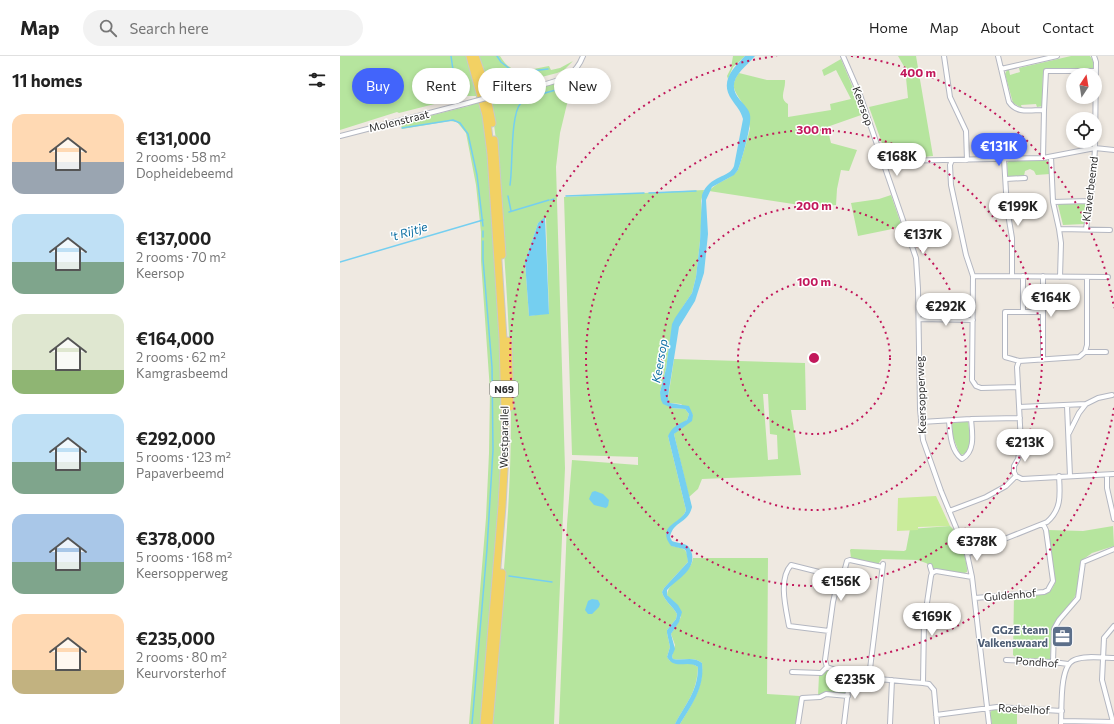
<!DOCTYPE html>
<meta charset="utf-8">
<style>
:root{--surface:#fff;--page:#f2f2f2;--text:#222;--muted:#767676;--line:#e0e0e0;--accent:#4264fb}
body{margin:0;font-family:Commissioner,sans-serif;background:var(--page);color:var(--text);height:100vh;display:flex;flex-direction:column;font-size:15px;white-space:nowrap}
*{box-sizing:border-box;margin:0}
p{font-size:13px;color:var(--muted)}
.icon{flex:none;width:22px;height:22px;fill:none;stroke:currentColor;stroke-width:2;stroke-linecap:round;stroke-linejoin:round}
.map{position:relative;flex:1;overflow:hidden}
.panel{display:flex;flex-direction:column;background:var(--surface);width:340px}
.panel>*{flex:none}
.hud{position:absolute;left:12px;top:12px;width:380px;height:36px;display:flex;gap:8px}
.needle{width:26px;rotate:12deg}
.controls{position:absolute;left:726px;top:12px;display:grid;gap:8px}
.controls a{display:grid;place-items:center;width:36px;height:36px;border-radius:50%;background:var(--surface);box-shadow:0 2px 6px #0003;font-size:20px}
.price{position:absolute;translate:-50% -34px;padding:0 9px;border-radius:14px;background:#fff;color:#222;font-size:13px;line-height:26px;filter:drop-shadow(0 1px 2px #0008)}
.price::after{content:'';position:absolute;left:50%;top:24px;width:12px;height:9px;margin-left:-6px;background:inherit;clip-path:polygon(0 0,100% 0,50% 100%)}
.price.current{background:var(--accent);color:#fff}
ul{padding:0;list-style:none}
li{display:flex;align-items:center;gap:12px;height:100px;padding:0 12px}
li span{display:grid;place-items:center;flex:none;width:112px;height:80px;border-radius:12px;color:#555}
li>.icon{margin-inline-start:auto}
span .icon{width:48px;height:48px;fill:#fffc;stroke-width:1}
li b{font-size:17px}
h2{display:flex;justify-content:space-between;align-items:center;height:48px;padding:0 12px;font-size:17px}
.tag{padding:0 14px;border-radius:18px;background:var(--surface);box-shadow:0 2px 6px #0003;font-size:14px;line-height:36px}
.tag.current{background:var(--accent);color:#fff}
header{display:flex;align-items:center;gap:24px;box-sizing:border-box;height:56px;padding:0 20px;background:var(--surface);border-bottom:1px solid var(--line)}
header strong{font-size:19px}
nav{display:flex;gap:22px;margin-inline-start:auto;font-size:14px}
.search{width:280px;height:36px;background:var(--page);display:flex;align-items:center;gap:10px;box-sizing:border-box;padding:0 14px;border-radius:22px;color:var(--muted);font-size:15px}
main{display:flex;flex:1;min-height:0}
.map>svg:first-child{display:block}
.green{fill:#b6e59e;fill-rule:evenodd}
.pitch{fill:#c9ec9a}
.water{fill:#75cff0}
.lines{fill:none;stroke-linecap:round;stroke-linejoin:round}
.stream{stroke:#75cff0;stroke-width:1.5}
.street-casing{stroke:#b4b7c1;stroke-width:6}
.primary-casing{stroke:#c9c9c9;stroke-width:9}
.street{stroke:#fff;stroke-width:4}
.primary{stroke:#f2d163;stroke-width:7}
.street-bridge-casing{stroke:#b4b7c1;stroke-width:6;stroke-linecap:butt}
.street-bridge{stroke:#fff;stroke-width:4}
.ring{fill:none;stroke:#c2185b;stroke-width:2;stroke-dasharray:2 4}
.labels{text-anchor:middle;stroke-width:3;stroke-linejoin:round;paint-order:stroke}
.shield{fill:#fff;stroke:#6d6d6d;stroke-width:1}
.shield-label{font-size:10px;font-weight:bold;fill:#2e2e2e}
.street-label{font-size:11px;fill:#2e2e2e;stroke:#fff}
.service-label{font-size:11px;font-weight:bold;fill:#4e5e75;stroke:#fff;text-anchor:end}
.water-label{font-size:12px;font-style:italic;fill:#0d6fa3;stroke:#fff}
.centre{fill:#c2185b;stroke:#fff;stroke-width:2}
.ring-label{font-size:12px;text-anchor:middle;font-weight:bold;fill:#c2185b;stroke:#fff;stroke-width:3;stroke-linejoin:round;paint-order:stroke}
</style>
<header>
<strong>Map</strong>
<div class="search"><svg class="icon" aria-label="search" viewBox="0 0 24 24"><circle cx="10" cy="10" r="6"/><path d="M15 15l6 6"/></svg>Search here</div>
<nav><a>Home</a><a>Map</a><a>About</a><a>Contact</a></nav>
</header>
<main>
<section class="panel">
<h2>11 homes<svg class="icon" aria-label="filters" viewBox="0 0 24 24"><path d="M4 7h16M4 17h16"/><circle cx="9" cy="7" r="2"/><circle cx="15" cy="17" r="2"/></svg></h2>
<ul>
<li><span style="background:linear-gradient(#ffd9b3 60%,#9aa5b1 0)"><svg class="icon" aria-label="home" viewBox="0 0 24 24"><path d="M3 11l9-7 9 7M6 9v11h12V9"/></svg></span><div><b>€131,000</b><p>2 rooms · 58 m²</p><p>Dopheidebeemd</p></div></li>
<li><span style="background:linear-gradient(#bfe0f5 60%,#7fa58c 0)"><svg class="icon" aria-label="home" viewBox="0 0 24 24"><path d="M3 11l9-7 9 7M6 9v11h12V9"/></svg></span><div><b>€137,000</b><p>2 rooms · 70 m²</p><p>Keersop</p></div></li>
<li><span style="background:linear-gradient(#dfe7d0 70%,#8fb573 0)"><svg class="icon" aria-label="home" viewBox="0 0 24 24"><path d="M3 11l9-7 9 7M6 9v11h12V9"/></svg></span><div><b>€164,000</b><p>2 rooms · 62 m²</p><p>Kamgrasbeemd</p></div></li>
<li><span style="background:linear-gradient(#bfe0f5 60%,#7fa58c 0)"><svg class="icon" aria-label="home" viewBox="0 0 24 24"><path d="M3 11l9-7 9 7M6 9v11h12V9"/></svg></span><div><b>€292,000</b><p>5 rooms · 123 m²</p><p>Papaverbeemd</p></div></li>
<li><span style="background:linear-gradient(#a9c7e8 60%,#7fa58c 0)"><svg class="icon" aria-label="home" viewBox="0 0 24 24"><path d="M3 11l9-7 9 7M6 9v11h12V9"/></svg></span><div><b>€378,000</b><p>5 rooms · 168 m²</p><p>Keersopperweg</p></div></li>
<li><span style="background:linear-gradient(#ffd9b3 70%,#c2b280 0)"><svg class="icon" aria-label="home" viewBox="0 0 24 24"><path d="M3 11l9-7 9 7M6 9v11h12V9"/></svg></span><div><b>€235,000</b><p>2 rooms · 80 m²</p><p>Keurvorsterhof</p></div></li>
</ul>
</section>
<div class="map">
<svg width="774" height="668" viewBox="0 0 774 668">
<rect width="100%" height="100%" fill="#efe9e1"/>
<!-- green -->
<path class="green" d="M0 0H128L146 71 160 266 163 397 143 668H129L146 462 149 397 150 335 141 205V176L136 129 126 77 117 66 110 65 62 73 61 67 129 50 137 46 136 40H126L59 57 57 56 0 74Z
M137 0H160C174 23 187 13 209 10L211 14 220 12 233 5 224 14 217 17 159 32 152 36 153 42H162L220 25 232 19 233 23 220 77 216 111 225 412 214 668H150C159 566 171 463 171 360 171 268 162 176 156 84L154 69ZM206 162 209 257 189 260 185 206 198 167Z
M393 0H405L393 11 388 23 387 20 391 12Z
M558 0H576L593 100C581 101 557 105 547 101L529 51 568 42 565 12Z
M731 0H750L754 6 753 13H707L704 14 703 17 702 45 703 50 697 51 696 48 681 49 682 52 673 47 665 18 667 14H669L670 19 680 16 679 12Z
M501 3 524 58 487 71 491 87 517 94 509 115 501 114 497 133 496 149 473 151 369 135C377 125 391 124 398 114 400 109 410 75 410 72 409 66 403 50 401 45 394 34 390 29 399 17L427 24H445C446 34 438 42 448 48V61L491 54 490 48 511 43 496 14 484 20 482 14Z
M707 104 709 108 710 118 696 119 694 115 690 113 685 115 684 120H668L667 107 669 105Z
M364 134 361 145 362 157 360 185 356 221 352 237 342 252 330 284 326 313 320 336 332 352 345 353 349 358 347 364 328 380 346 454C344 462 333 467 328 473L331 490C343 492 348 492 348 506L324 532 322 536C324 545 333 550 337 558L336 563 327 574V577L330 591 327 601 330 605 353 608 358 611C357 637 346 647 335 668H219L227 468 232 404 298 409V401L232 399 224 141Z
M551 139 562 171 518 180 511 147 539 143Z
M721 147 745 148 746 153 744 168 723 169 718 149Z
M334 303 465 307 466 354H451L461 419 362 423 358 433 349 441 334 378 353 359 341 348 330 347 328 343ZM423 338H428L430 378 437 379 438 403 428 404Z
M628 365C629 375 635 398 620 399L613 381 612 367Z
M610 470C619 477 628 505 627 516L622 518 595 513 586 507 577 504 542 503 538 508 511 502 510 494 511 493 564 495 566 494 570 473Z
M773 470 774 490 752 497 741 505 739 514 737 537 732 545 733 546 716 565 712 572 710 603 677 602 673 599 674 539 705 537 712 533 715 527 708 474 743 475Z
M353 502H428L427 638 460 640 456 668H340C352 648 364 631 362 607 353 600 344 605 333 603L332 600 335 589 331 578 341 561 327 539C329 523 351 519 353 502Z
M488 614 507 620 509 623 506 637C496 640 487 633 478 640L479 619Z
M656 653 677 654V668H652L650 657 652 654Z"/>
<!-- pitch -->
<path class="pitch" d="M596 440 610 470 578 471V474L557 475 558 442Z"/>
<!-- water -->
<path class="water" d="M405 0H415C403 14 384 25 400 44 404 49 409 53 410 59 412 68 402 104 398 114L394 119 372 131 366 144 368 178 364 217 355 245 339 271 329 334 328 343 330 347 349 350 353 359 352 365 334 378 352 451C348 468 333 465 330 481L332 485C337 487 344 487 348 490 350 492 351 495 352 498 355 515 337 523 327 534V539L338 549 342 556 339 566 331 578 335 593 332 600 333 603C344 605 353 600 362 607 365 631 352 648 340 668H335C345 648 358 636 358 611 347 603 335 615 327 601L330 591 327 577V574L336 563 337 558C333 550 324 545 322 536L324 532 348 506 346 495 344 493 331 490C315 469 343 467 346 454L328 380C332 371 338 368 347 364L349 358 345 353 332 352 323 348 321 344 320 336 326 313 332 268 335 262 352 237 356 221 360 185 362 139C369 119 390 122 394 110L403 63C401 55 396 50 392 44 379 26 393 12 405 0Z
M205 161 209 258 189 260 185 206 198 167Z
M255 435 263 438 269 444 268 450 266 452 254 449 249 443 252 436Z
M252 543 258 544 260 548 259 551 252 558H248L245 554 248 545Z"/>
<g class="lines">
<!-- stream -->
<path class="stream" d="M157 0 161 6 175 17 208 13
M110 34 114 21 111 0
M62 72 113 64 120 67 128 78 137 119 143 170
M170 129C173 112 170 58 181 47 187 42 208 36 216 34
M309 137 356 135
M168 140 171 155
M226 140 304 137
M211 144 214 143
M169 156 209 144
M143 181V175
M0 206 143 164
M169 520 212 526
M132 668 147 493 153 394 152 311 143 203V185"/>
<defs>
<path id="street" d="M503 0 520 39 576 202 578 233 580 353 583 384 601 435 627 498 632 521 649 668
M604 0 610 41 626 75 627 104
M658 0 669 46C677 58 690 54 704 54
M661 13 717 0
M161 38C179 34 214 28 228 20 235 15 240 8 243 0
M0 80 128 47
M711 101 713 146 719 173 721 187 720 221
M703 102 704 54 706 15H756
M664 103 667 152 672 182V220
M612 104 610 109 611 129 626 199 633 220 632 324 636 330 641 332 678 331
M543 107 554 105 703 102 755 92 774 94
M666 123 685 122
M713 146 749 145
M719 173 770 174
M746 173 753 125 755 92 756 6 754 0
M633 220 768 221
M683 256V220
M703 256H665V301L679 305 739 301 745 296 747 289V221
M579 263 633 264
M745 296H766
M703 304V220
M727 350 730 420
M679 351 746 348 758 342 772 339
M609 365C610 378 611 395 622 403 636 395 632 376 631 363
M581 366 631 363 680 362
M729 377 739 357 746 348
M767 419V432L774 463
M676 420 682 423 774 418
M609 455 646 441 666 430 676 420 674 416V410L678 403 681 388 677 311 679 305
M627 498 707 466C722 453 720 438 719 420
M590 510 592 517
M635 542 704 536 708 534 713 525 706 474 703 468
M489 575 449 570C446 553 438 523 451 509L499 521
M666 604 713 606 728 608
M713 606 714 573 719 564 738 542 743 506 774 493
M487 611 485 604 493 546 499 521 504 516 507 505 510 504 542 511
M452 616 481 617 487 611C518 623 551 624 583 627
M529 621 543 508
M596 659 657 651 722 655
M722 665 774 666
M773 666 762 624 764 582 774 570
M458 668 462 642 480 641 486 638 508 640
M504 668 510 618
M550 668 552 624
M597 668 594 634 589 628 583 627 584 567 591 520 592 517 596 515 632 521
M721 668C722 653 719 610 734 604 745 599 762 602 774 602"/>
<path id="primary" d="M130 0 146 59 151 98 163 282 165 358V397L162 450 144 668
M135 0 144 26 152 67
M154 84 162 199
M168 285 170 351
M149 668 162 517"/>
</defs>
<!-- street casing -->
<use href="#street" class="street-casing"/>
<!-- primary casing -->
<use href="#primary" class="primary-casing"/>
<!-- street -->
<use href="#street" class="street"/>
<!-- primary -->
<use href="#primary" class="primary"/>
<defs>
<path id="street-bridge" d="M128 47 161 38"/>
</defs>
<!-- street-bridge casing -->
<use href="#street-bridge" class="street-bridge-casing"/>
<!-- street-bridge -->
<use href="#street-bridge" class="street-bridge"/>
</g>
<!-- distance rings -->
<g class="ring">
<circle cx="474" cy="302" r="76"/>
<circle cx="474" cy="302" r="152"/>
<circle cx="474" cy="302" r="228"/>
<path d="M774 352A304 304 0 1 1 437 0M511 0A304 304 0 0 1 774 252"/>
</g>
<!-- icons -->
<defs>
<symbol id="office-square" viewBox="-11 -11 22 22"><rect x="-9" y="-9" width="18" height="18" rx="4" fill="#5c6f8a" stroke="#fff"/><path d="M-6-3h4V-5.5h4V-3h4V5H-6ZM-1-4.5V-3h2v-1.5ZM-6 0V1H6V0Z" fill="#fff"/></symbol>
</defs>
<g fill-rule="evenodd">
<use href="#office-square" x="710" y="568" width="25" height="25"/>
</g>
<g class="labels">
<!-- shield labels -->
<rect class="shield" x="150" y="325" width="28" height="16" rx="3"/>
<g class="shield-label">
<text x="164" y="337">N69</text>
</g>
<!-- street labels -->
<g class="street-label">
<text transform="translate(523 50) rotate(70)" y="4">Keersop</text>
<text transform="translate(59 65) rotate(-14)" y="4">Molenstraat</text>
<text transform="translate(750 133) rotate(-83)" y="4">Klaverbeemd</text>
<text transform="translate(581 339) rotate(-92)" y="4">Keersopperweg</text>
<text transform="translate(164 381) rotate(-89)" y="4">Westparallel</text>
<text transform="translate(670 539) rotate(-5)" y="4">Guldenhof</text>
<text transform="translate(697 606) rotate(4)" y="4">Pondhof</text>
<text transform="translate(684 653) rotate(3)" y="4">Roebelhof</text>
</g>
<!-- service labels -->
<g class="service-label">
<text x="708" y="578">GGzE team<tspan x="708" dy="13">Valkenswaard</tspan></text>
</g>
<!-- water labels -->
<g class="water-label">
<text transform="translate(69 176) rotate(-17)" y="4">'t Rijtje</text>
<text transform="translate(320 305) rotate(-80)" y="4">Keersop</text>
</g>
</g>
<circle cx="474" cy="302" r="6" class="centre"/>
<g class="ring-label">
<text x="578" y="21">400 m</text>
<text x="474" y="78">300 m</text>
<text x="474" y="154">200 m</text>
<text x="474" y="230">100 m</text>
</g>
</svg>
<div class="controls">
<a><svg class="needle" viewBox="-14 -14 28 28"><path d="M0-13l5 13h-10z" fill="#e53935"/><path d="M0 13l5-13h-10z" fill="#767676"/></svg></a>
<a><svg class="icon" aria-label="locate" viewBox="0 0 24 24"><circle cx="12" cy="12" r="6"/><path d="M12 2v4M12 18v4M2 12h4M18 12h4"/></svg></a>
</div>
<b class="price current" style="left:659px;top:111px">€131K</b>
<b class="price" style="left:557px;top:121px">€168K</b>
<b class="price" style="left:678px;top:171px">€199K</b>
<b class="price" style="left:583px;top:199px">€137K</b>
<b class="price" style="left:711px;top:262px">€164K</b>
<b class="price" style="left:606px;top:271px">€292K</b>
<b class="price" style="left:685px;top:407px">€213K</b>
<b class="price" style="left:637px;top:506px">€378K</b>
<b class="price" style="left:501px;top:546px">€156K</b>
<b class="price" style="left:592px;top:581px">€169K</b>
<b class="price" style="left:515px;top:644px">€235K</b>
<div class="hud">
<a class="tag current">Buy</a>
<a class="tag">Rent</a>
<a class="tag">Filters</a>
<a class="tag">New</a>
</div>
</div>
</main>
